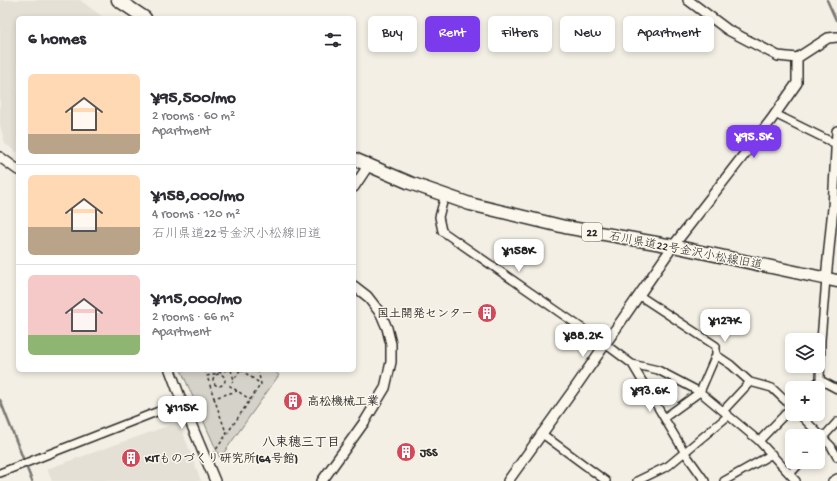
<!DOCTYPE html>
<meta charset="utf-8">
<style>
:root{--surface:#fff;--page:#f7f7f7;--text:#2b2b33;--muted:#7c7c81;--line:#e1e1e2;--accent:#7c3aed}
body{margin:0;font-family:"Gochi Hand","Klee One",sans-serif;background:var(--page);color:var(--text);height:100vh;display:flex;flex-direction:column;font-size:15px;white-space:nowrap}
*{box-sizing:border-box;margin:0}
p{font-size:13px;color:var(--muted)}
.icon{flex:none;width:22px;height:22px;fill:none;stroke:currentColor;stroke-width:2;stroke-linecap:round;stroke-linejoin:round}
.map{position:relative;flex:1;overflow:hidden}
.side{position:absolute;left:16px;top:16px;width:340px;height:356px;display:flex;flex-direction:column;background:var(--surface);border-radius:6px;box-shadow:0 2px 6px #0003}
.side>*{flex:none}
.top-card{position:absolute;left:368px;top:16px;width:380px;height:36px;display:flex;gap:8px}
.tools{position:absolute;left:785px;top:333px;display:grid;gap:8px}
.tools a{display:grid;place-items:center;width:40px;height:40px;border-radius:6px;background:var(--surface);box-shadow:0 2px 6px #0003;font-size:20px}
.price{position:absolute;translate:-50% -34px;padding:0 9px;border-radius:8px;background:#fff;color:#222;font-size:13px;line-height:26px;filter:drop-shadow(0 1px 2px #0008)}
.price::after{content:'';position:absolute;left:50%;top:24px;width:12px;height:9px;margin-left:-6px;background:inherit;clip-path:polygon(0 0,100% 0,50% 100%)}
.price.active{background:var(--accent);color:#fff}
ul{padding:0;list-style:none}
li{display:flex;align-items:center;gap:12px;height:100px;padding:0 12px}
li+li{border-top:1px solid var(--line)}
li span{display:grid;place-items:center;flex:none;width:112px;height:80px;border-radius:6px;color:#555}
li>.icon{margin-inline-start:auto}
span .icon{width:48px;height:48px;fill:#fffc;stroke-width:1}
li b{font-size:17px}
h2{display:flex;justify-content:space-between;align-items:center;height:48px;padding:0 12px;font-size:17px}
.tag{padding:0 14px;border-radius:6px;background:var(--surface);box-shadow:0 2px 6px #0003;font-size:14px;line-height:36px}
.tag.active{background:var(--accent);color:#fff}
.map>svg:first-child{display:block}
.built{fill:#e4e0d6}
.green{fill:#d5d2c9;stroke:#807e7a}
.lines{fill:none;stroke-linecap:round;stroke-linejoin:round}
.stream{stroke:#787772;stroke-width:2.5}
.minor-casing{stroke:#2b2b2b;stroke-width:10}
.tertiary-casing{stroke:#2b2b2b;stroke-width:12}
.primary-casing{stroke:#2b2b2b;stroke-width:15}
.path{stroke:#2b2b2b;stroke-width:1.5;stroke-dasharray:3 3;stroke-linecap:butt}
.minor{stroke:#fbf7ec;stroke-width:7}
.tertiary{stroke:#fbf7ec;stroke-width:9}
.primary{stroke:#fbf7ec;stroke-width:12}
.labels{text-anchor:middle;stroke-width:3;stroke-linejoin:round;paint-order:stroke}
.shield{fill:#fbf7ec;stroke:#696865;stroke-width:1}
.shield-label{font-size:11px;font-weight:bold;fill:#2b2b2b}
.street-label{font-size:12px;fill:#2b2b2b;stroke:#fbf7ec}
.poi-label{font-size:12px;font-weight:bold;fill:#2b2b2b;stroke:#fbf7ec;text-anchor:start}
.neighbourhood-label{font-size:13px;font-weight:bold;fill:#2b2b2b;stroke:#fbf7ec}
</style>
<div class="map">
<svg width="837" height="481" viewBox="0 0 837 481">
<rect width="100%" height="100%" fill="#f3efe4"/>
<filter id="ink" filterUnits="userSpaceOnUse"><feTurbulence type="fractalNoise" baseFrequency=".025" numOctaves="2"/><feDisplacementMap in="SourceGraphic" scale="8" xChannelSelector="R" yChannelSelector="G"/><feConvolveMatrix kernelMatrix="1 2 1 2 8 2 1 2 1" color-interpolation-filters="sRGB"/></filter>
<g filter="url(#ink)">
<!-- built -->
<path class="built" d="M0 0H80L104 18H18V153L5 144 0 125Z
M179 422 201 481H52L47 469Z"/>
<!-- green -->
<path class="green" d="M181 370H273L279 375 220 458Z"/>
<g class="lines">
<!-- stream -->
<path class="stream" d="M827 0 836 20
M0 400 32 481"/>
<defs>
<path id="minor" d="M775 114 836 144
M445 195 439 217 442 231 605 344 632 364 658 370 700 392 759 441 796 481
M640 296 716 346V355L731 365 750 382 772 388 792 407 759 441
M632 364 685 453 705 481
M820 380 837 389
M811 388 820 380 821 340 826 279
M723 411 750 382
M799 414 831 446 837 457
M664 418 700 392 716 355
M541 433 606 481
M818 443 837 422
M0 473 182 402
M790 474 801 462
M637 481 668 466 728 416
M724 481 772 454
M832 481 837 478"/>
<path id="tertiary" d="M688 0 728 30 778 56 797 58 828 38 837 37
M0 157 18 170
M354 187 368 166
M826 279 833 208 837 131
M170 370 182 402 215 481
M322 481 365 421 385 388 391 362V344L387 328 381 314 367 296 354 286
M508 481 577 385 673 246 771 120 797 83V58"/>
<path id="primary" d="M118 0 145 18
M354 159 410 183 470 204 565 227 673 246 837 281"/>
</defs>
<!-- minor casing -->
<use href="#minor" class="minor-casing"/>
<!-- tertiary casing -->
<use href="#tertiary" class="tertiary-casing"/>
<!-- primary casing -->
<use href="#primary" class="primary-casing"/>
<!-- path -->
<path class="path" d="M205 370 207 376
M227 370 207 376 214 398 237 391
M231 370 234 380
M240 370 230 386 251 400
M241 370 261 384
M213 380a6 6 0 1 1 12 0a6 6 0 1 1-12 0Z
M214 398 227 435
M213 454 261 384 258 370"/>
<!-- minor -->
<use href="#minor" class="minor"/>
<!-- tertiary -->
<use href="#tertiary" class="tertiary"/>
<!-- primary -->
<use href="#primary" class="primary"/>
</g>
</g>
<!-- icons -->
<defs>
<symbol id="building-disc" viewBox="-11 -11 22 22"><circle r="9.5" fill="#d1495b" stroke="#fbf7ec"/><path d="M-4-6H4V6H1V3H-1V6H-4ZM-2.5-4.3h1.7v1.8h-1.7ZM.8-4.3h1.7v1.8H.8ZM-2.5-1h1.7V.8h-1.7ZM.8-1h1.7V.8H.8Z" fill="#fff"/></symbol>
</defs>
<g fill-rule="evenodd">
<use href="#building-disc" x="476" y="302" width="22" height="22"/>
<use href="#building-disc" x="282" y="390" width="22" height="22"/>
<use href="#building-disc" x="395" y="441" width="22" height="22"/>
<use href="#building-disc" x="120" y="447" width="22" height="22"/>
</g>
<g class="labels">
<!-- shield labels -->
<rect class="shield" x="582" y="223" width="20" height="18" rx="3"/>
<g class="shield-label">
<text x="592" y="236">22</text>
</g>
<!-- street labels -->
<g class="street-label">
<text transform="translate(686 250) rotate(11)" y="4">石川県道22号金沢小松線旧道</text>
</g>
<!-- poi labels -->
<g class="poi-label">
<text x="473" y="317" text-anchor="end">国土開発センター</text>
<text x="307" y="405">高松機械工業</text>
<text x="420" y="456">JSS</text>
<text x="145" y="462">KITものづくり研究所(64号館)</text>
</g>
<!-- neighbourhood labels -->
<g class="neighbourhood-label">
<text x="301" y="446">八束穂三丁目</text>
</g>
</g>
</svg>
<div class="tools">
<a><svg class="icon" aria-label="layers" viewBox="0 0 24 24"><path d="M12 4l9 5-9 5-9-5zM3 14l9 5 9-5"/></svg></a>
<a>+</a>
<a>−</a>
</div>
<b class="price active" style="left:754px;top:159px">¥95.5K</b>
<b class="price" style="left:519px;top:273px">¥158K</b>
<b class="price" style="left:725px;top:343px">¥127K</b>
<b class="price" style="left:583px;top:358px">¥88.2K</b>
<b class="price" style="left:650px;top:413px">¥93.6K</b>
<b class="price" style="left:182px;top:430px">¥115K</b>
<div class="top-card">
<a class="tag">Buy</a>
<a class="tag active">Rent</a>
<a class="tag">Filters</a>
<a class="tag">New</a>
<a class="tag">Apartment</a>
</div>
<section class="side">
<h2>6 homes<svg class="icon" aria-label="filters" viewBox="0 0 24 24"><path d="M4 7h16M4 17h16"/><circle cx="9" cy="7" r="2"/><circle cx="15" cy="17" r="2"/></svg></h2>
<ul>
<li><span style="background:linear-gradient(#ffd9b3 75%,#b9a48a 0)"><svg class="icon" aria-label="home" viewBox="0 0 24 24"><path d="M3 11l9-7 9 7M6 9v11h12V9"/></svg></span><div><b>¥95,500/mo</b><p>2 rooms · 60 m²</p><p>Apartment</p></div></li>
<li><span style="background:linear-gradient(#ffd9b3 65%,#b9a48a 0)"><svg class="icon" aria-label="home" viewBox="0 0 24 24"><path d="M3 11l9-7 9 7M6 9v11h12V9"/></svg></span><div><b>¥158,000/mo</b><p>4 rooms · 120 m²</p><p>石川県道22号金沢小松線旧道</p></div></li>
<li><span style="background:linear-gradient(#f6c9c9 75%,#8fb573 0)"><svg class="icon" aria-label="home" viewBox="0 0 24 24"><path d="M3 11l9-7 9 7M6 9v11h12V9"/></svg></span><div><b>¥115,000/mo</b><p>2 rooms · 66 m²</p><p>Apartment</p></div></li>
</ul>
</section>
</div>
